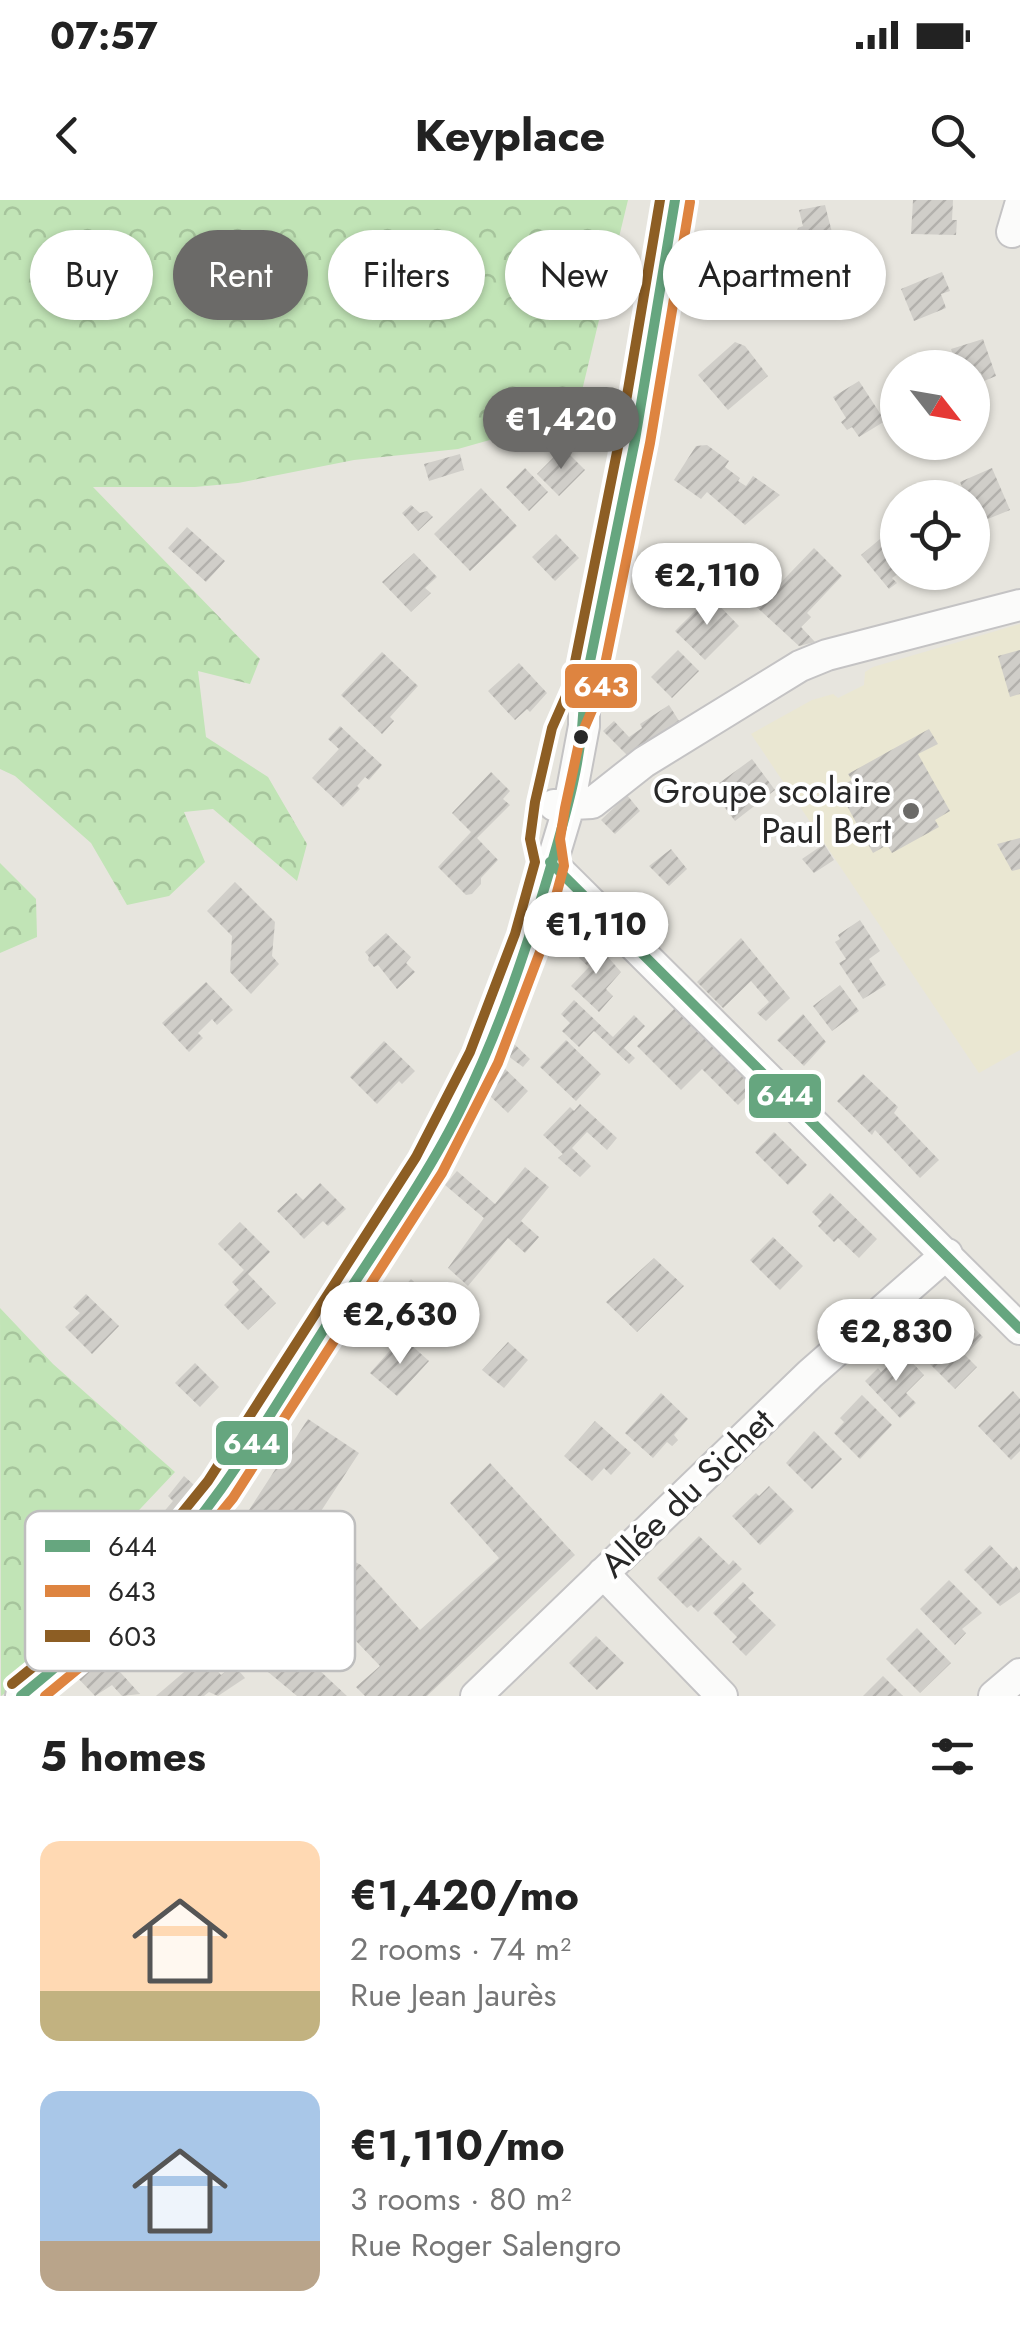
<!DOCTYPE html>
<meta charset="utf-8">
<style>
:root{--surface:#fff;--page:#f6f6f6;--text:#222;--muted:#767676;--accent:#6b6a68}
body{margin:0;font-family:Jost,sans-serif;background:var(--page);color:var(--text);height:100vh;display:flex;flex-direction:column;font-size:38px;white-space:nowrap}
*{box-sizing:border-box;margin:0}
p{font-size:32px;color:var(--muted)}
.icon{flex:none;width:55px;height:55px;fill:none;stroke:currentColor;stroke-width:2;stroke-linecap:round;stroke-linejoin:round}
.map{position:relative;height:1496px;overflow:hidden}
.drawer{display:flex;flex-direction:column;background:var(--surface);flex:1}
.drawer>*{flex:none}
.guide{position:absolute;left:30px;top:30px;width:960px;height:90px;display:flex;gap:20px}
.needle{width:65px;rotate:121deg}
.fabs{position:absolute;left:880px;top:150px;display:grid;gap:20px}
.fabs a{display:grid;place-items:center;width:110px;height:110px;border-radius:50%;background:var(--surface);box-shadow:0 2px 8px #0004;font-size:50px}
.price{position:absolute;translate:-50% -85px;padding:0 22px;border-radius:35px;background:#fff;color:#222;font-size:32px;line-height:65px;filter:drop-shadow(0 2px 5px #0008)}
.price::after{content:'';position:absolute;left:50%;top:60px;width:30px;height:22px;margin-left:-15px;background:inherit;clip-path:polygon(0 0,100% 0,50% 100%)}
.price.current{background:var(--accent);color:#fff}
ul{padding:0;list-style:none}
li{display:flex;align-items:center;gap:30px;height:250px;padding:0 40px}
li span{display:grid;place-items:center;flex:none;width:280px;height:200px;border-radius:20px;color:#555}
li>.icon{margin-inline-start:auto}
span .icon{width:120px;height:120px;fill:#fffc;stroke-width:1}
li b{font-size:42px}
h2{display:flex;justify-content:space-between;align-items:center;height:120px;padding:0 40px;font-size:42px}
.chip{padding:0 35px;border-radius:45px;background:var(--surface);box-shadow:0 2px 8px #0004;font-size:35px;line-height:90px}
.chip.current{background:var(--accent);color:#fff}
.status{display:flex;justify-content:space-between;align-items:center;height:70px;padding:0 50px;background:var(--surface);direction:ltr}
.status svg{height:28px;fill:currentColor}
header{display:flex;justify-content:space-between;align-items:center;height:130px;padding:0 40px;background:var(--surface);font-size:45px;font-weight:700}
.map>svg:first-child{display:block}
.education{fill:#eae7d2}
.forest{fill:url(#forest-crowns)}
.building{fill:url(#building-hatch)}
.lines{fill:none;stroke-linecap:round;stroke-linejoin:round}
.minor-casing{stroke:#c4c3c4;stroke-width:34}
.minor{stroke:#fbfbfa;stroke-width:30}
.bus-1-casing{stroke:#fff;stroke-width:18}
.bus-2-casing{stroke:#fff;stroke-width:18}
.bus-3-casing{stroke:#fff;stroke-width:18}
.bus-1{stroke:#66a67f;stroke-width:10}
.bus-2{stroke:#de8440;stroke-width:10}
.bus-3{stroke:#8d5e24;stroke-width:10}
.bus-dot{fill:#282828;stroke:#fff;stroke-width:4}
.poi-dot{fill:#6b6a68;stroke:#fff;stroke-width:4}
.labels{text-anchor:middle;stroke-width:8;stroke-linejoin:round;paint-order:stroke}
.poi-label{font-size:35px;fill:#282828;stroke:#fff;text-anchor:end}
.street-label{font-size:35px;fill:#282828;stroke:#fff}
.key{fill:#fff;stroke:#bebebe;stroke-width:2.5}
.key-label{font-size:28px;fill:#282828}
.line-badge{stroke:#fff;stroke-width:4}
.badge-label{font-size:28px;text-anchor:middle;font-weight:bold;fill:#fff}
</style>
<div class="status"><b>07:57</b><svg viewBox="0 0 49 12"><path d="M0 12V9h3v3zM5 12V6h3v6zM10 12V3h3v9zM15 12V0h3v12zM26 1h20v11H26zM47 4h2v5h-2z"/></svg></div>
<header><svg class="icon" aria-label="back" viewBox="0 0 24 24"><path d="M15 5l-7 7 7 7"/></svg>Keyplace<svg class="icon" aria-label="search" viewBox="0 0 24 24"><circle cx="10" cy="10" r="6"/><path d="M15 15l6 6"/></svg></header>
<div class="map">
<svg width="1020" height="1496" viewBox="0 0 1020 1496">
<defs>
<pattern id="forest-crowns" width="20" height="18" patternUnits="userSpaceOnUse" patternTransform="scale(2.5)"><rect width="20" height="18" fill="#c1e4b6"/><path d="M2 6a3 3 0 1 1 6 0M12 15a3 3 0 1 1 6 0" fill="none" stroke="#a6c49c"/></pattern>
<pattern id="building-hatch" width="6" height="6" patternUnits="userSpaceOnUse" patternTransform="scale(2.5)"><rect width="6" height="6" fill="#d0cec9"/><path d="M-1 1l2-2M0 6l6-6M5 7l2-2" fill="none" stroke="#b3b1ad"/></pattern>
</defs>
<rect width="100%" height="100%" fill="#e7e5de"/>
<!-- education -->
<path class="education" d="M1020 424V850L979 873 751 534 812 500 833 494 838 498 864 485 865 472 873 467Z"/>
<!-- forest -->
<path class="forest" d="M0 0H628L579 203 570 217 458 249 354 260 238 283 195 287H93L260 459 250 484 198 471 206 537 268 577 307 644 297 681 213 609 184 612 205 662 169 696 127 705 91 643 15 576 0 569Z
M0 663 36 699 37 737 0 753Z
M0 1108 53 1164 175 1272 107 1344 139 1369 47 1463 1 1496Z"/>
<!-- building -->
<path class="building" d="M913 0H953L952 20H957L956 35 911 34Z
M825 5 836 48 796 80 779 58 798 43 794 39 798 28 803 26 799 10Z
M942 72 950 91 941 94 946 108 914 121 901 89Z
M983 139 996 176 984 181 981 173 972 176V168H957L951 149Z
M735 142 745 146 768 176 728 210 698 175Z
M859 181 885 221 859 237 852 227 847 230 841 222 846 218 833 197Z
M707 245 729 261 725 267 740 278 738 281 746 286 753 276 780 295 745 325 707 292 701 299 674 280 696 246Z
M563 248 585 270 559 296 537 274Z
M460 254 464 270 429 281 424 264Z
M525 268 548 292 529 311 506 287Z
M992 268 1010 310 978 323 972 311V298H967L960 282Z
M481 288 517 326 470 371 434 334Z
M411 305 420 313 427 311 433 317 418 331 402 313Z
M187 327 225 361 206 382 168 348Z
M892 329 898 335V374L892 378 897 383 889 389 861 355Z
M556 334 579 358 555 381 532 357Z
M814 348 842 376 807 413 811 417 801 427 815 442 799 446 723 376 736 364 768 396Z
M414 353 437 377 425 388 431 393 411 412 382 382Z
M710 396 739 426 705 460 675 431Z
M678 450 699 471 672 498 651 477Z
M1020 450V494L1010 497 998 456Z
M382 452 418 486 390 517 394 521 382 534 341 495Z
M519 463 547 493 530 512 527 509 515 520 488 491Z
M669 505 679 521 627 555 603 531 614 521 629 537 642 528 640 524Z
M340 526 382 565 369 580 365 577 357 586 360 589 343 607 312 578 339 549 328 539Z
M929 529 938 544 918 554 950 611 935 620 939 627 892 653 887 645 873 653 837 588 852 580 848 574Z
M752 559 775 590 735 621 711 589Z
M491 572 510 591 503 599 510 605 477 638 498 660 481 678V684L472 694 466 695 438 667 471 632 452 613Z
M627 595 640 611 615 634 601 620Z
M1020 638V669L1012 671 997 644Z
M824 644 834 660 814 673 802 659Z
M671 649 687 669 669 686 649 666Z
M235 682 275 722 272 756 279 764 251 794 230 772 232 736 207 711Z
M860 720 880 751 869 759 886 785 863 799 839 763 846 759 835 742 840 739 838 735Z
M386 733 411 757 406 763 415 772 397 789 378 765 374 767 368 760 369 757 365 752Z
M741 738 790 798 766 821 757 813 769 802 751 781 723 808 697 782Z
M594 741 621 772 606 789 613 796 599 812 571 786 589 767 579 758Z
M206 782 233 810 217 825 212 819 198 833 203 838 189 852 162 823Z
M840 785 859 811 832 831 813 806Z
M574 800 613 837 634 815 645 826 624 848 635 858 629 864 594 831 579 847 562 831 570 823 561 814Z
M676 807 756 887 738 905 702 869 681 890 637 846Z
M803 814 826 842 804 866 777 840Z
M510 840 530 859 523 867 504 853Z
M566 840 601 874 576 901 540 867Z
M384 841 415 871 402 884 399 881 377 904 350 877Z
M503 867 528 891 508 913 490 896Z
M863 874 898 907 894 913 939 960 920 978 875 930 872 935 837 901Z
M580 904 617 938 607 950 587 932 572 948 591 966 580 977 558 958 563 954 543 935 570 907 574 911Z
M774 932 807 965 788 985 755 952Z
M525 967 549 987 521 1021 539 1037 525 1053 508 1038 468 1086 448 1068 484 1018 445 985 457 971 495 1004Z
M320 983 346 1009 328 1026 323 1021 304 1039 277 1011 296 993 303 1000Z
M830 993 877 1039 859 1058 838 1038 834 1042 818 1026 822 1022 812 1012Z
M240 1022 270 1052 248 1074 276 1103 248 1130 224 1105 239 1090 232 1082 244 1070 218 1044Z
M773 1037 803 1066 780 1090 750 1060Z
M654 1058 684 1086 637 1132 606 1102Z
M411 1079 429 1096 406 1121 388 1105Z
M86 1094 119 1126 92 1154 65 1127 80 1113 73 1107Z
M955 1108 983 1137 965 1155 977 1167 955 1189 919 1153 929 1143 924 1138Z
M402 1137 429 1161 397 1196 370 1173Z
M508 1142 528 1160 504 1188 482 1170Z
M902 1152 924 1175 906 1193 916 1203 900 1218 865 1181 878 1168 881 1172Z
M195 1163 219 1187 200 1207 175 1183Z
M1013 1191 1020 1199V1251L1011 1260 978 1226Z
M661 1193 688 1219 674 1235 678 1240 672 1246 667 1242 653 1258 625 1233Z
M862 1195 892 1225 860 1259 834 1233 844 1222 840 1218Z
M308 1219 359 1253 276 1380 225 1347Z
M595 1221 631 1253 611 1275 604 1268 592 1281 564 1256Z
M814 1231 842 1259 812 1289 786 1263Z
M490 1263 575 1355 427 1496H365L356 1487 380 1466 310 1393 340 1354 361 1365 420 1430 499 1358 450 1303Z
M184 1276 204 1294 160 1348 144 1335 173 1301 168 1296Z
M769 1286 794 1311 760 1345 732 1316 756 1293 759 1296Z
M699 1336 729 1365 733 1360 742 1369 698 1412 691 1405 687 1408 657 1378Z
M990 1345 1013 1369 1016 1366 1020 1371V1392L1000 1406 964 1370Z
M949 1380 982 1413 962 1429 966 1433 955 1445 920 1409Z
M743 1382 754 1393 748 1398 776 1425 746 1456 732 1442 737 1437 713 1413Z
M255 1414 303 1455 347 1496H297L232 1442 230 1436Z
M917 1428 951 1463 920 1493 886 1459Z
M596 1436 624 1463 597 1490 569 1463Z
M101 1451 140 1494 122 1496 112 1485 95 1496 75 1475Z
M204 1455 221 1475 234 1465 245 1478 218 1496 209 1492 204 1496H156Z
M883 1476 903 1496H863Z"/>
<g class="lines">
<defs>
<path id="minor" d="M1012 32 1020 5
M554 605 592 603 644 562 800 466 827 455 1020 405
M550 662 1020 1129
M603 1373 722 1496
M21 1496 74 1453 158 1366 220 1290 391 1025 462 907 484 858 529 739 569 606 584 526V491L635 240 675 0
M476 1496 810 1174 947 1054
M994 1496 1020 1474"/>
</defs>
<!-- minor casing -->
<use href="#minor" class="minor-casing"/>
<!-- minor -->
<use href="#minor" class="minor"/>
<defs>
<path id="bus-1" d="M550 662 1020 1129
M21 1496C95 1436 165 1367 221 1289 260 1234 295 1174 332 1117 375 1050 429 975 463 904 499 831 525 753 548 676 566 615 584 555 584 491L635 240 675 0"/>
<path id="bus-2" d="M45 1496 85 1463 169 1376 233 1298 442 973 498 863 543 744 564 666 560 639 565 608 580 538 599 494 650 243 690 2"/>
<path id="bus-3" d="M12 1484 64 1442 147 1356 208 1281 416 957 470 852 515 734 535 662 530 639 535 602 552 528 570 487 620 237 660 0"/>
</defs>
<!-- bus-1 casing -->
<use href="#bus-1" class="bus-1-casing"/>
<!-- bus-2 casing -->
<use href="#bus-2" class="bus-2-casing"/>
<!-- bus-3 casing -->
<use href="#bus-3" class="bus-3-casing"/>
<!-- bus-1 -->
<use href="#bus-1" class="bus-1"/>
<!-- bus-2 -->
<use href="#bus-2" class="bus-2"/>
<!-- bus-3 -->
<use href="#bus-3" class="bus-3"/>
</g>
<!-- markers -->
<circle class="bus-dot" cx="581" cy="537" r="9"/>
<circle class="poi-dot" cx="911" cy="611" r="10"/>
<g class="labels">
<!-- poi labels -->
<g class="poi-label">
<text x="891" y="603">Groupe scolaire<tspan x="891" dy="40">Paul Bert</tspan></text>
</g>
<!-- street labels -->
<g class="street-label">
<text transform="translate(687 1293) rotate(-44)" y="12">Allée du Sichet</text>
</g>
</g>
<!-- legend -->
<rect x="25" y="1311" width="330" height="160" rx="15" class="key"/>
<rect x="45" y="1340" width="45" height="12" fill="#66a67f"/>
<rect x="45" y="1385" width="45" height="12" fill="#de8440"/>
<rect x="45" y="1430" width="45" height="12" fill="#8d5e24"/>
<g class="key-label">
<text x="108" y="1356">644</text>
<text x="108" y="1401">643</text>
<text x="108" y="1446">603</text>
</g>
<g class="line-badge">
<rect x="563" y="462" width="76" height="48" rx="10" fill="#de8440"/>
<rect x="747" y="872" width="76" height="48" rx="10" fill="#66a67f"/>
<rect x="214" y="1219" width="76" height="48" rx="10" fill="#66a67f"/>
</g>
<g class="badge-label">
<text x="601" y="496">643</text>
<text x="785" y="905">644</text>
<text x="252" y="1253">644</text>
</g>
</svg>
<div class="fabs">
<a><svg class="needle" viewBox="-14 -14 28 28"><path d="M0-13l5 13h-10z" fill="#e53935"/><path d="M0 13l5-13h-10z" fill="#767676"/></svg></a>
<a><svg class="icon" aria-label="locate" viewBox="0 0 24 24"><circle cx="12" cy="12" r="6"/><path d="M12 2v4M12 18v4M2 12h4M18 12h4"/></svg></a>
</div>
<b class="price current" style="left:561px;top:272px">€1,420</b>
<b class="price" style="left:707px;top:428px">€2,110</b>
<b class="price" style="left:596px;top:777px">€1,110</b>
<b class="price" style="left:400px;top:1167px">€2,630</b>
<b class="price" style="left:896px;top:1184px">€2,830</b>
<div class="guide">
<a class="chip">Buy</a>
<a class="chip current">Rent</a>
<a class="chip">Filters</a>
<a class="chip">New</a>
<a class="chip">Apartment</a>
</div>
</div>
<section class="drawer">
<h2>5 homes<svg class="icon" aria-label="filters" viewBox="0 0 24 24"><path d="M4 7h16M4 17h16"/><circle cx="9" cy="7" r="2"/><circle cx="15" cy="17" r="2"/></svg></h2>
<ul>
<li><span style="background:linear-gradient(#ffd9b3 75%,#c2b280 0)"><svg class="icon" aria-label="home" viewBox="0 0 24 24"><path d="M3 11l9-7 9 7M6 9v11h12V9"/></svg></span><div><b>€1,420/mo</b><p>2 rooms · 74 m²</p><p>Rue Jean Jaurès</p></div></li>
<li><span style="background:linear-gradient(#a9c7e8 75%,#b9a48a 0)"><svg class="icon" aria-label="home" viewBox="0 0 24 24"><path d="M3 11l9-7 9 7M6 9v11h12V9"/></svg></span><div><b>€1,110/mo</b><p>3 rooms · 80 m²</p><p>Rue Roger Salengro</p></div></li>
</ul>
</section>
